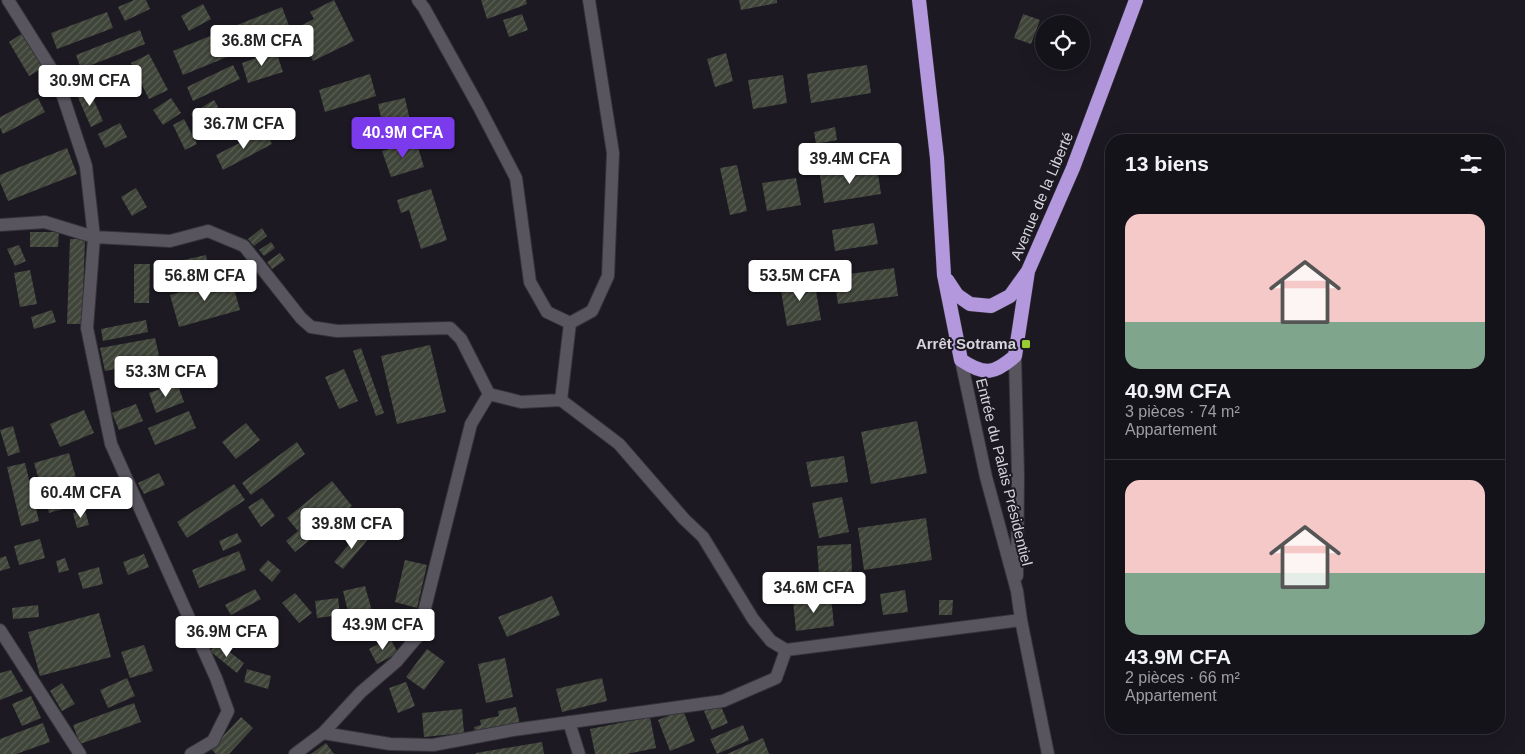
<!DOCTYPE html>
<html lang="fr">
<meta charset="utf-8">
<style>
:root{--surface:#15131a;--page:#222027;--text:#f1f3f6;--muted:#9d9ea2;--line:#343239;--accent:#7c3aed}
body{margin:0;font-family:Helvetica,sans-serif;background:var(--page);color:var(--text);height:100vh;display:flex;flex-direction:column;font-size:19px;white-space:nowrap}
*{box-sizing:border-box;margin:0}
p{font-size:16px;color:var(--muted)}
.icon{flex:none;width:28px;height:28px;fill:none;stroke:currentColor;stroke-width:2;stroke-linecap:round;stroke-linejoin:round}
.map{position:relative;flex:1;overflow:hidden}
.drawer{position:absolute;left:1105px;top:134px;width:400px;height:600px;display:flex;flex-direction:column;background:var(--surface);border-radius:20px;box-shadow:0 5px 20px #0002,0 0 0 1px var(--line)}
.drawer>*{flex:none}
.buttons{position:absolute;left:1035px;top:15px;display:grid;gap:10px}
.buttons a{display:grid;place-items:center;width:55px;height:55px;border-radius:50%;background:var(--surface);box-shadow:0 5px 20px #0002,0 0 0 1px var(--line);font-size:25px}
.price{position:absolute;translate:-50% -42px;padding:0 11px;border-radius:5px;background:#fff;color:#222;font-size:16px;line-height:32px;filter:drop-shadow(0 1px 2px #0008)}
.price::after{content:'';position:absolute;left:50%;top:30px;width:15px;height:11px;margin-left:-8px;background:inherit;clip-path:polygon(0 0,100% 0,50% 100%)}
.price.on{background:var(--accent);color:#fff}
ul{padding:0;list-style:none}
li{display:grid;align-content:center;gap:10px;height:265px;padding:0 20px}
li+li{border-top:1px solid var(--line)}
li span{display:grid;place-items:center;height:155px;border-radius:15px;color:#555}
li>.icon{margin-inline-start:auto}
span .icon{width:90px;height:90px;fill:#fffc;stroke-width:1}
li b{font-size:21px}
h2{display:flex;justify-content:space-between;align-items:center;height:60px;padding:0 20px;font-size:21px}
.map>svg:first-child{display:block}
.building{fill:url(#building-hatch)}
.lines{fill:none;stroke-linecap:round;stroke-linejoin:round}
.minor-casing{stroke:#353339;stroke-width:14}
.tertiary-casing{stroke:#353339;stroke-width:14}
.trunk-casing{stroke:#353339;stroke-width:15}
.minor{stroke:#58555f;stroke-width:12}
.tertiary{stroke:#58555f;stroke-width:12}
.trunk{stroke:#b398de;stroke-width:14}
.poi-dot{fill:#9bcb33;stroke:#1c1922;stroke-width:2}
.labels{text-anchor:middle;stroke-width:4;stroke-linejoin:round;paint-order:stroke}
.street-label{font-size:15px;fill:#d7d5db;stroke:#1c1922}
.poi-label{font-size:15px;font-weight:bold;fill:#d7d5db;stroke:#1c1922;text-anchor:end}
</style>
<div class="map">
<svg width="1525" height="754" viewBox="0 0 1525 754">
<defs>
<pattern id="building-hatch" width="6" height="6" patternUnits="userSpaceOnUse" patternTransform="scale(1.25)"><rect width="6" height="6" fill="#40453a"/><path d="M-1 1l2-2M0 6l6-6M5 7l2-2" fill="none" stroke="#5b5f56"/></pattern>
</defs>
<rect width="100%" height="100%" fill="#1c1922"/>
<!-- building -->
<path class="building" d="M134 0H146L150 9 125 21 118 7Z
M334 0 354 41 313 61 302 37 305 35 300 26 314 19 310 12Z
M481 0H526L527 4 487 19Z
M739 0H777V3L741 10Z
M203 4 211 19 189 31 181 16Z
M282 7 291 31 183 75 173 51Z
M107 12 113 28 57 49 51 33Z
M522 14 528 30 509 37 503 20Z
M1023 14 1040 20 1031 44 1014 38Z
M140 30 145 44 81 69 76 55Z
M23 33 44 67 29 76 9 42Z
M276 51 283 72 248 83 242 63Z
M726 53 733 81 715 87 707 59Z
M149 54 168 90 149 99 131 63Z
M233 65 240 79 193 101 187 87Z
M867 65 871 93 811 103 807 74Z
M370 74 376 96 325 112 319 90Z
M783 75 787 103 753 109 748 80Z
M88 87 103 121 91 127 76 93Z
M38 98 45 112 3 134 0 128V117Z
M171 98 181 113 163 125 153 110Z
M405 98 414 139 387 144 378 104Z
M214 100 229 126 206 139 191 114Z
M184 119 197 144 185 150 173 125Z
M120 123 127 137 105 148 98 134Z
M835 127 837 140 816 144 814 132Z
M265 130 272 144 223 170 216 155Z
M416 141 424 167 391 177 382 151Z
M67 148 77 174 8 201 0 182V175Z
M737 165 747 211 730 215 720 168Z
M877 167 881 194 824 203 820 175Z
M796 178 801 205 767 211 762 183Z
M136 188 147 207 132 216 121 197Z
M431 189 447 240 421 249 409 210 401 213 397 200Z
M874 223 878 244 835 251 832 230Z
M262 228 267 236 254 246 248 239Z
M30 232H59L58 247H30Z
M70 239H85L82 324H67Z
M271 242 275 248 264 256 259 250Z
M19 245 26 261 15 266 7 249Z
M280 253 285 260 272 269 267 262Z
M206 255 209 272 164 281 161 265Z
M134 264H150L149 303H134Z
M894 268 898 296 838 304 834 276Z
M30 270 37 304 20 307 14 273Z
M231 278 240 310 179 327 170 295Z
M814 279 821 320 787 326 780 285Z
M52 310 56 322 34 329 31 317Z
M146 320 148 332 103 341 101 329Z
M155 338 160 360 105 371 100 348Z
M430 345 446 412 397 424 381 356Z
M361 348 384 413 376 416 353 351Z
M344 369 358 401 339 409 325 377Z
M177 383 184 402 156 413 149 393Z
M136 404 143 421 119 430 112 413Z
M84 410 94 433 60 447 50 424Z
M189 411 196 428 155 445 148 428Z
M917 421 927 473 871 484 861 432Z
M246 423 260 440 236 459 222 442Z
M13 426 20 452 8 456 0 430Z
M297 442 305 454 251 495 242 483Z
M69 453 83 503 49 513 34 463Z
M844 456 848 482 811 487 806 462Z
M25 463 39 521 21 526 7 467Z
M159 473 165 485 144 494 138 483Z
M332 481 352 506 295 552 286 541 298 531 287 518Z
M234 484 245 500 187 538 177 522Z
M842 497 849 532 819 538 812 503Z
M262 498 275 516 261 527 248 507Z
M85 510 89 525 77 528 73 513Z
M926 518 932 560 864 570 858 528Z
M361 530 370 537 343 569 334 562Z
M237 533 242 542 223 551 219 541Z
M40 539 45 558 19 565 14 546Z
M851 544 852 573 819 575 817 546Z
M239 551 246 570 199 588 192 570Z
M144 554 149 567 128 575 123 562Z
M6 556 10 568 0 571V558Z
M65 558 69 570 59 573 56 561Z
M268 560 281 571 272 582 259 570Z
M405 560 427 565 417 608 395 602Z
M99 567 103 584 83 589 78 573Z
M365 586 372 611 349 616 343 591Z
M255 589 261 599 231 615 225 605Z
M905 590 908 612 883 615 880 594Z
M295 593 312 613 299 623 282 603Z
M552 596 560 615 507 637 498 617Z
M831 596 834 626 796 631 793 601Z
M338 598 340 615 317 618 315 601Z
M939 600H953L952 615H939Z
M38 605 39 617 13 619 12 608Z
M99 613 111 657 40 676 28 632Z
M390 638 398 653 377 664 369 649Z
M218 643 244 663 237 673 210 651Z
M144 645 153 671 130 678 121 652Z
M427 649 445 662 424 690 406 677Z
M505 658 513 697 486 703 478 664Z
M247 669 271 676 268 689 244 682Z
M11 670 23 691 0 700V673Z
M127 678 135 696 108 708 100 690Z
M602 678 607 701 562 712 556 689Z
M406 682 415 706 398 713 389 688Z
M62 683 75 704 62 711 50 691Z
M31 696 41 718 22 726 12 704Z
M134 703 141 722 80 744 73 725Z
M720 704 728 723 712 730 704 711Z
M516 707 520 725 476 735 474 727 481 725 480 720 499 716 498 711Z
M462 709 464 733 424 737 422 713Z
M683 710 695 741 670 751 658 720Z
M241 717 253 728 229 754H216L211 749Z
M650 717 656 748 627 754H595L590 729Z
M43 723 50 742 16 754H0V739Z
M743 725 749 740 717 754 710 739Z
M763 738 769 754H727Z
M542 742 544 754H476V753Z
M326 743 334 754H311Z"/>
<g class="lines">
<defs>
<path id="minor" d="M8 0 57 78 86 166 94 237 87 328 111 444 216 678 228 711 213 741 191 754
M0 225 45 222 94 237 170 241 208 231 244 246 301 318 311 327 337 331 450 328 461 339 489 394 521 402 561 400 619 444 684 519 703 537 753 619 771 641 786 650 1021 620
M561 400 570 323
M0 630 80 754
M569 722 579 754
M323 733 390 744 433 745 513 730 723 701 776 678 786 650
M295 754 323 733 361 692 396 662 418 636 471 424 489 394"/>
<path id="tertiary" d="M418 0 424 8 479 107 516 178 530 282 547 312 570 323 592 311 608 276 613 153 589 0
M1015 356 1018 476 1017 576
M961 360 986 477 1017 591 1021 620 1048 754"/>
<path id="trunk" d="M919 0 937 158 944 275 961 360C985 376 994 374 1015 356L1028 271
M947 280 957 295 970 304 991 306 1010 296 1028 271 1073 168 1136 0"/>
</defs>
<!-- minor casing -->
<use href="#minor" class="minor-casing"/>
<!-- tertiary casing -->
<use href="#tertiary" class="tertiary-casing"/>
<!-- trunk casing -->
<use href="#trunk" class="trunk-casing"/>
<!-- minor -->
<use href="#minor" class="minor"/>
<!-- tertiary -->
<use href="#tertiary" class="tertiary"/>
<!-- trunk -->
<use href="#trunk" class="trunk"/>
</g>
<!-- markers -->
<rect class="poi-dot" x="1021" y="339" width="10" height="10" rx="2.5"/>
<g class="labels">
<!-- street labels -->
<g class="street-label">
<text transform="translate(1042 196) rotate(-67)" y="5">Avenue de la Liberté</text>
<text transform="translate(1004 472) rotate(76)" y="5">Entrée du Palais Présidentiel</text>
</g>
<!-- poi labels -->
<g class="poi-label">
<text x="1016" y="349">Arrêt Sotrama</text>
</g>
</g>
</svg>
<div class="buttons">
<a><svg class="icon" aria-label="locate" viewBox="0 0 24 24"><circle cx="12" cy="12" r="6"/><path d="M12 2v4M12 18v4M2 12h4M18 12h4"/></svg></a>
</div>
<b class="price" style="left:262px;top:67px">36.8M CFA</b>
<b class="price" style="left:90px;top:107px">30.9M CFA</b>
<b class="price" style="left:244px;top:150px">36.7M CFA</b>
<b class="price on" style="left:403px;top:159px">40.9M CFA</b>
<b class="price" style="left:850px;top:185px">39.4M CFA</b>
<b class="price" style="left:205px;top:302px">56.8M CFA</b>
<b class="price" style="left:800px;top:302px">53.5M CFA</b>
<b class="price" style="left:166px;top:398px">53.3M CFA</b>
<b class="price" style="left:81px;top:519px">60.4M CFA</b>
<b class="price" style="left:352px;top:550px">39.8M CFA</b>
<b class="price" style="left:814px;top:614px">34.6M CFA</b>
<b class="price" style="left:383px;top:651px">43.9M CFA</b>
<b class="price" style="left:227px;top:658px">36.9M CFA</b>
<section class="drawer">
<h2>13 biens<svg class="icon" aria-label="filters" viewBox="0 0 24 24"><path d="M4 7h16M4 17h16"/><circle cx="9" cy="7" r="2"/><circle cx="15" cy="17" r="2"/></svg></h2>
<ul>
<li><span style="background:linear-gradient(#f6c9c9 70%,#7fa58c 0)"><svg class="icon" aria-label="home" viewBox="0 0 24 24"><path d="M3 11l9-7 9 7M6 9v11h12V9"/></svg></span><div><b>40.9M CFA</b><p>3 pièces · 74 m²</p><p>Appartement</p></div></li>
<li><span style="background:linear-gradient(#f6c9c9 60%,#7fa58c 0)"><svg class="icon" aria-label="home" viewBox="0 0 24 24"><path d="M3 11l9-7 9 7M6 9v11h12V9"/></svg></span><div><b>43.9M CFA</b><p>2 pièces · 66 m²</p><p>Appartement</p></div></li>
</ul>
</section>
</div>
